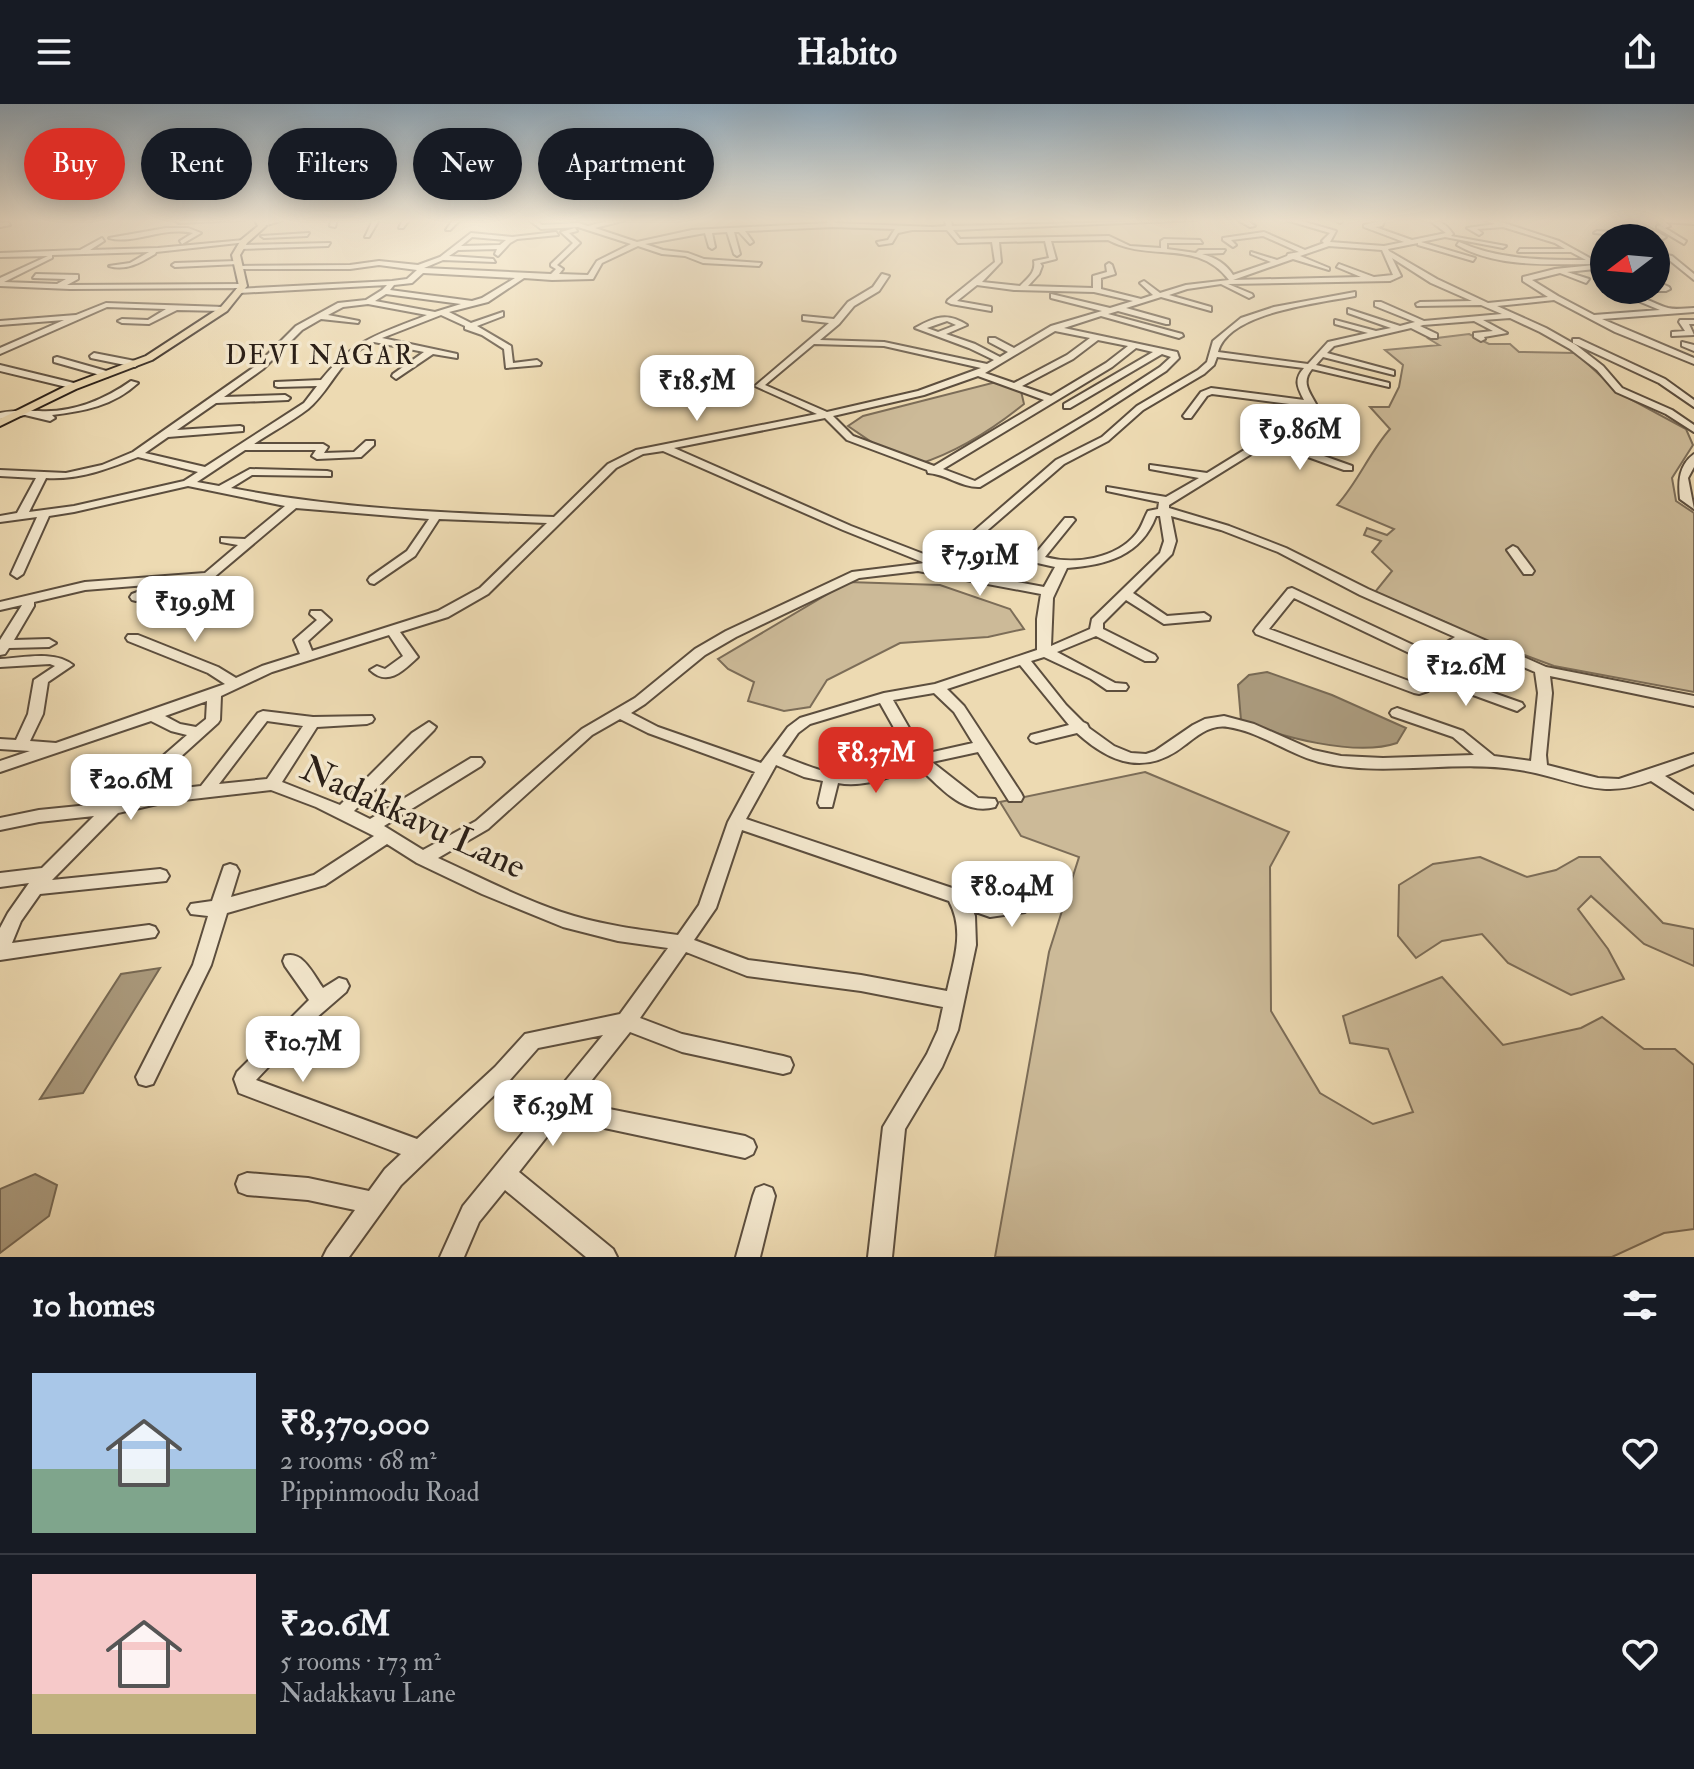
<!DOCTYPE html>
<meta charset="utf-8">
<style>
:root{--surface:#171b24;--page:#20242c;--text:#f1f3f6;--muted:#9ea1a6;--line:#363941;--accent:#d93025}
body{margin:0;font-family:"IM FELL Double Pica",serif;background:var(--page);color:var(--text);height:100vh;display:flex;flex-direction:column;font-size:30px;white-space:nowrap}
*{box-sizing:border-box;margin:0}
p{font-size:26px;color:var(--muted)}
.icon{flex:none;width:44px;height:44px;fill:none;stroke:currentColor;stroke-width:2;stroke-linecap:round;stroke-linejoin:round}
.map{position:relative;height:1153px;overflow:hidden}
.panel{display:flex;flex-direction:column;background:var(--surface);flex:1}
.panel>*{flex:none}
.top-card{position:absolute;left:24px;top:24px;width:800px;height:72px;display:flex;gap:16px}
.needle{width:52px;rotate:254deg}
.controls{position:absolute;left:1590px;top:120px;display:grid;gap:16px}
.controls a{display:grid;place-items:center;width:80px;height:80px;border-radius:50%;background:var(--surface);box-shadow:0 4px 20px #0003;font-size:40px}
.price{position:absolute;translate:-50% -68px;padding:0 18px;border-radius:16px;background:#fff;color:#222;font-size:26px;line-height:52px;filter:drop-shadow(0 2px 4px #0008)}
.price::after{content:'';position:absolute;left:50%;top:48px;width:24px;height:18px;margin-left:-12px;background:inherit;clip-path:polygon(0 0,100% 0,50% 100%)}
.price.on{background:var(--accent);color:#fff}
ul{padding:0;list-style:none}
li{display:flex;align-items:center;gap:24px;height:200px;padding:0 32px}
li+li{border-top:2px solid var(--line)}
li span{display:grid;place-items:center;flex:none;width:224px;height:160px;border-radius:0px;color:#555}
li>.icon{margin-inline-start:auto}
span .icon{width:96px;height:96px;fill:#fffc;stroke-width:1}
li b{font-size:34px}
h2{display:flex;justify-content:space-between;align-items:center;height:96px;padding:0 32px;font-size:34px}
.tag{padding:0 28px;border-radius:36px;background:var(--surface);box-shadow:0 4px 20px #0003;font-size:28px;line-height:72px}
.tag.on{background:var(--accent);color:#fff}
header{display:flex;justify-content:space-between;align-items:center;height:104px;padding:0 32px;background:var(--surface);font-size:36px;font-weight:700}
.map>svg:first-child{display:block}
.green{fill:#ccba98;stroke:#7c6d58;stroke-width:2}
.water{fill:#ab9b7e;stroke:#786a55;stroke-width:2}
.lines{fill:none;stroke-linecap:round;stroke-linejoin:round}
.river{fill:#ab9b7e;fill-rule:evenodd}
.minor-casing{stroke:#5c4e3e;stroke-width:4}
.major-casing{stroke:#2b2018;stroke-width:4}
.minor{fill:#f3e7cd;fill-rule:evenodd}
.major{fill:#eddab2;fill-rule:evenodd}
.labels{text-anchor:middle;stroke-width:7;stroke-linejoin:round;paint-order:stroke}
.far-neighbourhood-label{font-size:26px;letter-spacing:2px;fill:#2b2018;stroke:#f3e7cd}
.near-street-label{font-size:36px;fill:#2b2018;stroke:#f3e7cd}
</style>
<header><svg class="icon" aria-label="menu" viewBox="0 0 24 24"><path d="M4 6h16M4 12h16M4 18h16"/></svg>Habito<svg class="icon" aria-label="share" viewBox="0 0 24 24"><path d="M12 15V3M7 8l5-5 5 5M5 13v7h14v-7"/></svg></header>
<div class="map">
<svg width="1694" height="1153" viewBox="0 0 1694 1153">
<rect width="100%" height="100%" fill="#eddab2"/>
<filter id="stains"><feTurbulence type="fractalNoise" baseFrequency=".0025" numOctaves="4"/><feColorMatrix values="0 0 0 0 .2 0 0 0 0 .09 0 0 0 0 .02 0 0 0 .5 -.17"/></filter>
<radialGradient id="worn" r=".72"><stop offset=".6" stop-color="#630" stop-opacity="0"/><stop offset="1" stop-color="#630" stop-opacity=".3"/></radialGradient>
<!-- green -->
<path class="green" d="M1469 230 1489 240H1510L1519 248 1576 249 1619 289 1686 325 1693 341 1672 374 1676 397 1694 409V588L1554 562 1451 524 1452 521 1375 488 1392 467 1372 448 1381 437 1364 431 1367 424 1387 431 1394 425 1337 401C1358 378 1369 349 1390 325L1370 303H1389L1399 283 1403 261 1385 246 1439 241 1429 235Z
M1000 277 1021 287 1024 300C993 325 957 348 919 360L876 341 848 322 863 312Z
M848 478 940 481 1010 505 1024 525 988 533 900 539 827 576 810 603 784 607 748 597 754 578 728 565 718 555Z
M1145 668 1289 728 1270 763 1271 907 1320 989 1373 1020 1413 1008 1388 945 1350 939 1343 912 1442 873 1503 941 1581 924 1602 913 1644 945H1675L1694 961V1125L1664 1129 1612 1153H995L1049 848 1079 753 1021 732 1000 698Z
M1480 753 1527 773 1556 766 1579 753H1600L1663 819 1694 825V862L1644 840 1591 792 1578 805 1608 845 1624 875 1571 891 1508 859 1482 830 1442 837 1416 854 1398 832 1399 781 1433 760Z"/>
<!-- water -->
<path class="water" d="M1267 568 1332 591 1406 624 1397 639C1356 653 1279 633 1241 616L1238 581 1249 571Z
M160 864 83 989 40 995 121 870Z
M35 1070 57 1081 49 1112 0 1149V1085Z"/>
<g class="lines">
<!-- river -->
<path class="river" d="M956 116H1007L1003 119Z"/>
<defs>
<path id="minor" d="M246 116 179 119 176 117V116Z
M271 116H284L263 122 260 120Z
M331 116H337L335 123 330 122Z
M373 116H379L369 133H365Z
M403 116H409L403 124H399Z
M453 116H460L450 126H446Z
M529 116H536L542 121 578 119 588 122 613 116H626L595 124 637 138 692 126 828 119 826 116H833L835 119 933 123 946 122 945 116H951L952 122 1197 116 953 126 960 135 1109 132 1130 142 1161 144V137L1164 135 1200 136 1202 139H1167V145L1196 149 1199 146H1225L1223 149 1202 150C1216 154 1225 159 1233 171L1271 158 1251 150V148L1277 156 1287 152 1288 150 1299 148 1263 132 1231 136 1236 141 1233 143 1223 136V134L1264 128 1305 146 1324 139 1322 137 1330 129 1286 116H1298L1336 127 1330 138 1384 142 1404 138 1364 123V121L1385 116 1382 122 1375 123 1412 136 1446 129 1429 116C1440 116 1447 121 1453 130L1451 132 1506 142 1503 144 1445 133 1421 138 1475 154 1473 157 1418 141V139L1388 145 1389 147 1437 175 1488 199 1548 193 1523 177V173L1555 165 1604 160V164L1567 168 1589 175 1586 179 1560 169 1532 176 1558 192 1594 211 1660 206 1631 194 1613 193 1612 191C1632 184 1650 199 1668 204 1676 206 1686 204 1694 204V208L1602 215 1694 254V260L1615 228 1554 196 1497 202 1546 224 1576 241 1603 262 1622 284 1672 306 1694 321V328L1666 310 1616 288 1597 266 1570 245 1540 228 1510 214 1483 216 1507 229 1484 233 1485 235 1481 237 1474 233V229L1493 227 1474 217 1423 221 1420 222 1437 230V234H1431L1411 224 1334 242 1327 249 1394 267V271L1323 253 1316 261 1389 279V283L1312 265C1301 278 1309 287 1316 300L1308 315 1276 335 1352 362V366H1344L1269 339 1169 401V404L1229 422 1286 444 1368 485 1546 563 1694 592V602L1550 572 1552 589 1546 651 1547 661 1598 674 1619 675 1694 650V660L1665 672 1694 691V705L1651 677C1598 697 1572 674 1520 666 1454 655 1385 674 1319 658 1288 650 1261 628 1228 623 1211 620 1198 631 1185 641 1146 672 1111 660 1077 629L1036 639 1031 637 1029 634 1031 631 1069 621 1020 561 947 585 964 602 1021 689 1023 693 1021 697H1009L978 648 932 658 978 694 995 695 997 699 995 703C962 712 941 683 918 663 894 672 864 684 838 679L832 703H820L818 699 823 677 804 673 776 661 746 715 961 787 963 790 990 799 1013 797 1025 769 1031 767 1037 769 1040 774 1025 808 990 813 973 807 975 812 976 841 958 926 942 963 905 1025 892 1153H868L883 1023 927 950 938 926 943 903 861 887 747 872 686 848 640 914 682 930 783 952 790 954 793 961 790 968 783 970 682 948 630 928 580 991 599 1003 745 1032 753 1036 756 1043 753 1050 745 1054 595 1022 567 1007 519 1068 613 1145 617 1153H586L505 1086 479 1118 464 1153H440L463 1102 603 931 538 944 509 977 401 1081 349 1153H323L327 1145 355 1106 308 1096 247 1091 239 1088 236 1080 239 1072 247 1069 308 1074 369 1087 385 1065 401 1050 239 989 234 975 237 968 309 896 285 862 283 857 285 852C303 846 314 872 323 884L339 874 346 876 349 882 346 888 308 921 256 976 417 1035 495 963 525 930 620 910 668 844 618 837 563 823 482 790 417 759 387 740 325 781 227 809 211 861 153 980 146 982 139 980 136 973 193 861 208 812 191 810 188 805 191 800 212 797 224 762 230 760 236 762 239 767 231 793 314 771 374 732 316 703 271 686 166 698 118 709 52 776 160 765 166 767 169 772 166 777 40 790 21 817 12 839 149 821 155 823 158 828 155 833 0 856V824L8 809 29 779 0 783V769L42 764 94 712 39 718 0 726V714L39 706 109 699 187 631 171 627 151 617 0 668V657L30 647 0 645V635L16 636 28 610 34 576 55 562 50 560 0 563V555C23 554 54 546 73 561L48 578 43 610 30 637 56 639 225 580 208 569 128 537 126 534 128 531H138L218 563 236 574 262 562 300 550 294 536 317 516 310 510 311 507H321L331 516 308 537 312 547 438 507 480 484 547 419 439 415 415 452 374 480 370 479 368 476 370 473 407 447 429 415 296 404 212 475 174 478 173 483 136 497 132 496 130 493 132 490 159 480 85 486 34 498V502L14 536 49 535 56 539 49 543 9 544 5 550 0 551V536L22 501 0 506V498L85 478 205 469 238 441 221 438V434L245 435 285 402 188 382 74 408 49 412 23 470 17 474 11 470 37 413 0 418V412L17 409 36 374 0 372V366L66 369 102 361 133 348 257 261 296 222 338 199 366 196 382 186 387 181 239 189H236V185L392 177 407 175 417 166 379 161 350 165H238L236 162 350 161 379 157 418 161 440 153 471 129 512 133 556 128 558 131 517 135 510 139 498 152 495 150 497 145 458 146 449 152 493 155 495 158 443 156 424 164 551 170 556 165 551 162V160L573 139 561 128 575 124 577 127 569 129 580 139 557 161 563 165 559 170 588 171 597 157 631 140 578 123 541 125ZM833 123 895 125 888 136 877 138 879 141 892 139 898 129 912 126H947L958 139 992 138 995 158 948 196 947 198 951 200 991 207V203L957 197 977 181 1014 186 1094 188 1133 197 1110 204 1051 190V194L1102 207 1051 222 1014 244 995 234H989V238L1008 248 1000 253 975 240 946 230 967 221C947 208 935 213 915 224L969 244 994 256 987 260 884 238 820 236 839 220 854 202 879 187 889 172 882 170 873 183 848 198 834 215 803 212V216L829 219 755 282 817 310 636 346 608 360 554 413C445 409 338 405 231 384L252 371 331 372V368L327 367 250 365 219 382 197 378 245 346H316L312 352 317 355 361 353 374 341V337H366L354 348 324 349 328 343 323 340H254C272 328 291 318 308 305 333 284 340 252 374 238L424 248 393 270 392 272 396 275 433 250 457 254V250L382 234 441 211 465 222V225L482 231 504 245 506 264 540 261 541 259 537 256 513 259 511 242 477 222 503 212V208L471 219 449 208 488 198 524 174 552 176 593 175 602 159 638 142 662 150 685 152 703 159 759 162 761 159 704 155 688 149 663 146 645 140 705 129 709 143 712 145 715 143 712 129 727 128 734 150 737 152 740 150 734 128H739L750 140 753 138 745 127ZM472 133 506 136 500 141 461 142ZM1108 136C1151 159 1197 134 1229 176L1186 181 1160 189 1144 177 1140 179 1153 191 1141 195 1101 185V174L1115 170 1112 161 1109 159 1106 161 1107 168 1093 172V184L1028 182 1039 170 1042 162 1040 159 1056 155 1051 137ZM1045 137 1049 154 1034 157C1036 168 1029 173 1020 182L982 178 1001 158 999 138ZM1329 142 1382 146 1393 171 1374 173 1339 160 1337 163 1361 173 1233 176 1293 155 1329 166V164L1300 152ZM1392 154 1431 179 1472 197 1420 198 1416 200 1417 202 1481 201 1502 210 1424 217 1381 198H1375V202L1415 218 1400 222 1348 205V209L1391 224 1376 227 1335 216V220L1368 229 1328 238 1308 260 1218 248C1228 208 1320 199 1355 192V188L1274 203 1241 214 1213 237 1207 258 1198 266 1137 302 1102 333 1056 356 959 440 934 454 851 422 674 344 825 314 847 336 927 366 928 369C946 370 962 384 980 383L1095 313 1166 267 1179 254 1177 248 1064 224 1101 212 1179 234 1183 232 1182 230 1108 210 1118 207 1166 220H1169V216L1126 204 1161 193 1211 207V203L1169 191 1187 185 1221 180 1249 194 1253 192 1252 190 1228 180 1390 177 1401 172ZM423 169H424L515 174 482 194 472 197 390 186 394 181 412 179ZM386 190 461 200 435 208 375 197ZM368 200 427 211C380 230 354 235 321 276L275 278V282L278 283 317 282 304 299 205 363 145 349 168 333 243 327V323L240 322 177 326 216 299 288 296 290 294 285 291 224 293 263 265 302 226 321 215 358 219 359 217 328 211 343 203ZM947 217 956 221 938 228 927 224ZM1055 227 1090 234 1067 251 1014 279 985 269ZM1098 236 1128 242 1106 259 1051 292 1022 282 1073 255ZM814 240 884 242 981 264 918 287 827 308 765 281ZM1136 244 1153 248 1064 300V304H1070L1162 250 1171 253 1160 263 1089 309 975 377 943 365 1112 263ZM1217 253 1304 264C1293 276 1298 284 1304 296L1211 284 1201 288 1183 312 1185 314H1191L1207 292 1212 290 1305 302 1301 311 1207 369 1150 361V365L1199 374 1166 393 1107 383V387L1159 398 1158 405 1148 407C1144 414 1142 423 1136 430 1116 455 1074 461 1045 453L1075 416 1073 414H1065L1031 455 1033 458 1055 463 1044 483 935 463 967 444 1064 360 1108 337 1143 306 1204 270 1214 261ZM978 272 1044 296 934 362 853 332 833 312 924 291ZM663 347 843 426 925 459 852 468 726 527 695 545 635 594 582 625 476 717 423 746 384 722 481 662 484 658 481 654H471L370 715 354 707 434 626 436 623 429 618 412 629 340 701 282 678 317 623 367 620 372 618 374 615 372 612 313 613 263 607 258 609 201 682 166 686 135 694 218 619 220 616 221 592 272 568 389 531 403 552 385 565 377 562 370 566C388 583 403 567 418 553L400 528 448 513 488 490 616 364 643 350ZM138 353 198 368 184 377 74 402 29 408 46 374C79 376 108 365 138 353ZM1156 412H1160L1164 437 1160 449 1092 515 1090 525 1051 542 1053 494 1067 464C1106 461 1141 452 1156 412ZM1171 412 1221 426 1278 448 1360 491 1455 533 1430 549 1292 484 1288 485 1256 524 1254 527 1256 530 1414 589 1419 590 1428 587 1432 576 1517 607 1524 602 1522 599 1434 568 1437 556 1466 538 1535 568 1538 589 1531 657 1494 652 1463 627 1397 604 1392 606 1390 609 1392 612 1453 633 1474 651 1383 654 1341 652 1313 646 1254 620 1224 612 1205 615 1193 621 1155 647 1146 650 1131 649 1114 642 1089 624 1087 620 1083 618 1066 601 1031 557 1044 553 1091 575 1107 586H1126L1128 583 1126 580 1115 579 1057 548 1096 532 1145 557H1155L1157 554 1155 551 1103 525V519L1126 496 1164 520 1209 516 1210 513 1204 509 1167 512 1133 489 1172 450 1176 437ZM918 467 1041 490 1037 515V546L935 580 884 589 800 614 788 623 761 659 658 623 631 609 645 600 705 551 736 533 859 474ZM1294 494 1424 556 1417 580 1269 525ZM934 589 954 608 973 639 924 650 893 596ZM207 597 206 615 196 623 180 620 165 612ZM880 599 911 654C892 661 870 670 849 671 827 671 803 660 782 652L798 629 810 620ZM620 615 648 629 755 668 728 718 699 801 678 831C643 826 608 822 574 812 527 798 482 774 438 754L488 725 592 631ZM267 617 303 622 267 675 219 680ZM742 726 949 797C965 827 954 855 947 887L861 871 748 856 694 836 716 804Z
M1238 116H1246L1255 122 1250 123Z
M1335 116H1343V117L1340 119Z
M1484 116H1495L1559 137 1597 158 1594 160C1549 160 1497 164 1457 141L1459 138C1500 156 1542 156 1586 156L1571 148H1518L1520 145H1565L1555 139 1503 123 1477 125 1482 129 1479 131 1467 124 1495 120Z
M1625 116H1634L1666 133 1663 135 1594 129 1597 127 1653 130Z
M1656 116H1694V120L1665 118 1670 122 1665 124 1686 137 1684 140 1657 124V122L1661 121Z
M8 118 10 121 0 123V119Z
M166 124H188L201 129 182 140 180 137 193 129C164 122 133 141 109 134Z
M309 129 307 132 264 134 261 132Z
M102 134 104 137 90 146 158 144 244 136 247 138 156 148 155 150C140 159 126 167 109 162L130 159 149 148 52 151V154L4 178 57 180 66 175 33 174 36 170 78 171V175L67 181 243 180 247 182 243 184 70 185 0 182V174L48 152 0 153V149L80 146Z
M330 139 328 142 240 145 237 143 240 141Z
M1656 149 1672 152 1694 170V176L1668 155 1656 153Z
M237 157 239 160 175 163 172 161 175 159Z
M1656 177 1669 183 1670 185 1666 187H1653L1657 183Z
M106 199 224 203 228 205 224 207 177 206 149 220 122 219 118 217 122 215 148 216 166 205 107 203 0 250V244L64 216 0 221V217L76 211Z
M1680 216H1694V220H1689L1694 231 1672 232V228L1685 227 1679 218Z
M1573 235H1579L1665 275 1694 296V303L1659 279 1573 239Z
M1682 238 1694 241V247L1682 242Z
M94 249 135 257 139 260 135 263 91 254 90 252Z
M57 253 110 268 111 270 107 273 54 258V254Z
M0 261 78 280 79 282 75 285 0 267Z
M131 277 138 279C113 302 84 307 52 311L55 314 50 317 25 311 0 315V309C14 306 25 307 39 307 72 309 104 296 131 277Z
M1694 350V363L1688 374 1694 405 1680 395C1678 377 1679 361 1694 350Z
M1513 442 1517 444 1532 464 1534 467 1532 470H1524L1507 446Z
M764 1081 772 1084 775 1092 760 1153H736L753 1092 756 1084Z"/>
<path id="major" d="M255 116H262L266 122 247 139 240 151 247 182 227 207 152 256 76 285 0 322V315L68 281 146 252 221 203 239 182 232 151 241 136 258 122Z"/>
</defs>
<!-- minor casing -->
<use href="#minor" class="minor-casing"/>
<!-- major casing -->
<use href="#major" class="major-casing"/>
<!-- minor -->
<use href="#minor" class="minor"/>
<!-- major -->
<use href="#major" class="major"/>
</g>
<!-- sky -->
<linearGradient id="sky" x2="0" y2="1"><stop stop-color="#8faabe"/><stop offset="0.42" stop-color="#f7eedc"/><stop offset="1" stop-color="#f7eedc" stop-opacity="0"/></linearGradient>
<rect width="1694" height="278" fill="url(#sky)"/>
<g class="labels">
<!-- far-neighbourhood labels -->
<g class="far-neighbourhood-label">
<text x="320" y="260">DEVI NAGAR</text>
</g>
<!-- near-street labels -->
<g class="near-street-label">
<text transform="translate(414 712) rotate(25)" y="13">Nadakkavu Lane</text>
</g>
</g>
<rect width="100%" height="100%" filter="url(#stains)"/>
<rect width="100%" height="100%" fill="url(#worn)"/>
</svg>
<div class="controls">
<a><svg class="needle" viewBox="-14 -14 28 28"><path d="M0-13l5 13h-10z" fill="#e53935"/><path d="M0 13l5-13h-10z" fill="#9ea1a6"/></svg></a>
</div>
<b class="price" style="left:697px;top:319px">₹18.5M</b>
<b class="price" style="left:1300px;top:368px">₹9.86M</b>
<b class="price" style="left:980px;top:494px">₹7.91M</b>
<b class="price" style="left:195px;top:540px">₹19.9M</b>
<b class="price" style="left:1466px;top:604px">₹12.6M</b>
<b class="price on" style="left:876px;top:691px">₹8.37M</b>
<b class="price" style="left:131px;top:718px">₹20.6M</b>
<b class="price" style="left:1012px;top:825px">₹8.04M</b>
<b class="price" style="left:303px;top:980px">₹10.7M</b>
<b class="price" style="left:553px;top:1044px">₹6.39M</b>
<div class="top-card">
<a class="tag on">Buy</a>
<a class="tag">Rent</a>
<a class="tag">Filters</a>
<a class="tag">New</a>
<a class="tag">Apartment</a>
</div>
</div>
<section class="panel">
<h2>10 homes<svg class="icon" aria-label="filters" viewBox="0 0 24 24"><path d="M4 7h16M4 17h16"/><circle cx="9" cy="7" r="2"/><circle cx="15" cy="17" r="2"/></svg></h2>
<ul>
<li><span style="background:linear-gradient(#a9c7e8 60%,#7fa58c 0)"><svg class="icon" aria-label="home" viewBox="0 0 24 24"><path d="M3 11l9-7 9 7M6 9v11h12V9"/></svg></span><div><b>₹8,370,000</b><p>2 rooms · 68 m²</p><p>Pippinmoodu Road</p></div><svg class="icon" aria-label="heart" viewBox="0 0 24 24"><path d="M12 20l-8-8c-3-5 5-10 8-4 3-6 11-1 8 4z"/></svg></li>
<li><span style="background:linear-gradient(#f6c9c9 75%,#c2b280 0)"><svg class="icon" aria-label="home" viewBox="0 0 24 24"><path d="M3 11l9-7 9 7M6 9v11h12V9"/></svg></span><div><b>₹20.6M</b><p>5 rooms · 173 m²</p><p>Nadakkavu Lane</p></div><svg class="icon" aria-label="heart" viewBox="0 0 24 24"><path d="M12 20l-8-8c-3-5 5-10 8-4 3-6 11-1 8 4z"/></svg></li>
</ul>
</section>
